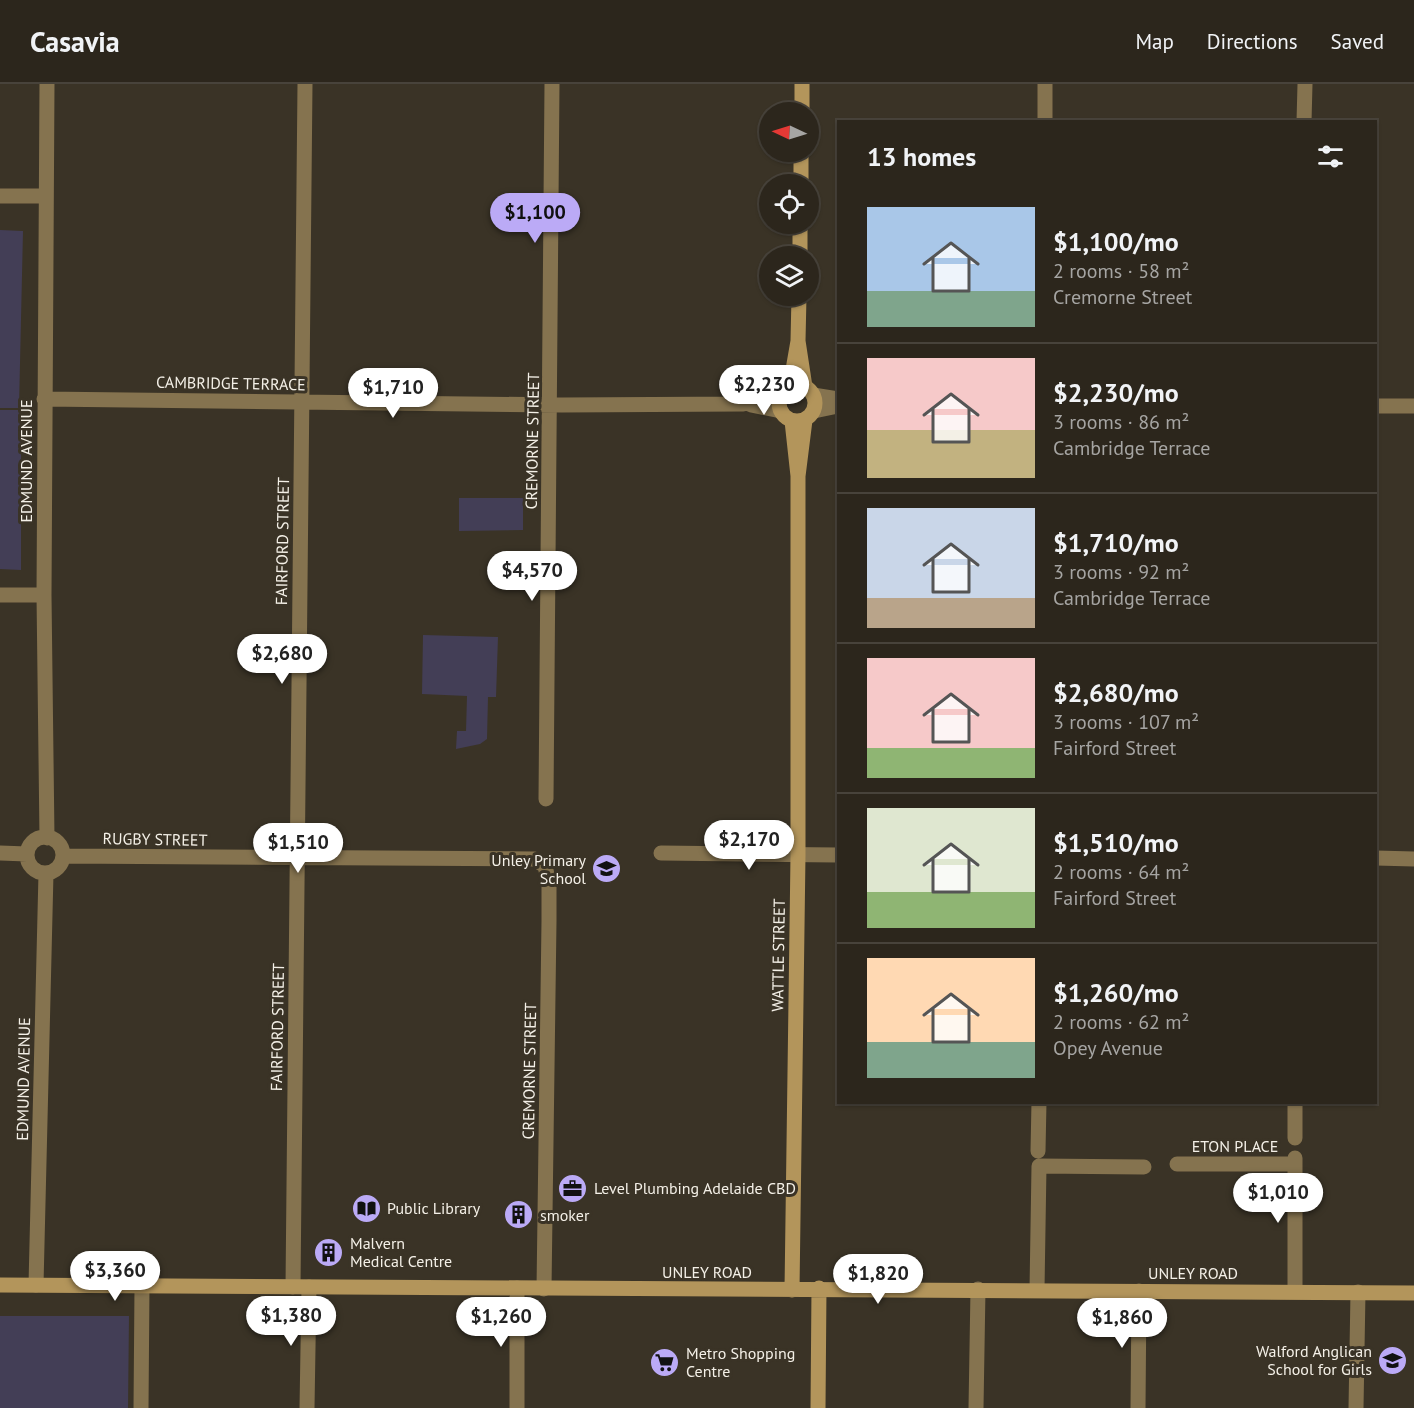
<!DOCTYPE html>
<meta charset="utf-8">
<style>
:root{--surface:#2c261c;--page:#383229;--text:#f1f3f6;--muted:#a6a5a3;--line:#48433b;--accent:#bbaaf6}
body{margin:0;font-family:"PT Sans",sans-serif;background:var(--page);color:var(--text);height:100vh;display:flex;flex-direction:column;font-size:22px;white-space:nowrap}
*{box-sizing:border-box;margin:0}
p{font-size:20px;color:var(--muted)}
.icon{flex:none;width:33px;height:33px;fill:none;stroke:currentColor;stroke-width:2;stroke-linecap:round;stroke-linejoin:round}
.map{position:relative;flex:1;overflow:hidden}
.details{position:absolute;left:837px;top:36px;width:540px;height:984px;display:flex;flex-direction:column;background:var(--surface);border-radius:0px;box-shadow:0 2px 4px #0004,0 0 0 2px var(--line)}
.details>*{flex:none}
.needle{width:39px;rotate:274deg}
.tools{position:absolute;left:759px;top:18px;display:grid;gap:12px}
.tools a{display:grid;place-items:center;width:60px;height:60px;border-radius:50%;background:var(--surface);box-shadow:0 2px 4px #0004,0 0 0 2px var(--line);font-size:30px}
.price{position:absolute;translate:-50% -51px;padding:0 14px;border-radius:21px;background:#fff;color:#222;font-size:20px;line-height:39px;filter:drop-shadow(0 2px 3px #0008)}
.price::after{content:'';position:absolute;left:50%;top:36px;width:18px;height:14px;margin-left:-9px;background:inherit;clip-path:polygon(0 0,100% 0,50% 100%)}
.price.on{background:var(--accent);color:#111}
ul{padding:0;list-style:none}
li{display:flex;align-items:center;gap:18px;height:150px;padding:0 30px}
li+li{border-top:2px solid var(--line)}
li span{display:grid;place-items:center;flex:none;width:168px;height:120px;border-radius:0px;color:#555}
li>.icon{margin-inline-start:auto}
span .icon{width:72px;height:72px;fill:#fffc;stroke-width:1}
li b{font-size:26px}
h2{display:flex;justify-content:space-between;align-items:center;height:72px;padding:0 30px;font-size:26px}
header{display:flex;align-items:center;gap:36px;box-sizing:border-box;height:84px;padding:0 30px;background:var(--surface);border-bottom:2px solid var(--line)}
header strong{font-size:28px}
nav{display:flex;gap:33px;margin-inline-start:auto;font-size:21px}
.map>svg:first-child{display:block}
.green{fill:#433e56}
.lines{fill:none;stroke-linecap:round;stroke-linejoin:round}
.street{stroke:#85734f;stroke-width:15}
.secondary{stroke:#b3955b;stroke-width:15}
.labels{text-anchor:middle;stroke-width:6;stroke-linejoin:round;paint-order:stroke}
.street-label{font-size:16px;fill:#f4f0e7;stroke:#3a3326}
.poi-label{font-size:16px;fill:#f4f0e7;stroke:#3a3326;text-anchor:start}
</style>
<header>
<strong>Casavia</strong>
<nav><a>Map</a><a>Directions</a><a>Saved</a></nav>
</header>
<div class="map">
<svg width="1414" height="1324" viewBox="0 0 1414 1324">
<rect width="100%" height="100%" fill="#3a3326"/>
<!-- green -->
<path class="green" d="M0 146 23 147 19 324H0Z
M0 326H21V486L0 485Z
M459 414H523V446L459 447Z
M423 551 498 553 496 613H488L487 655 480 660 456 665 457 647H466L467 612 422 610Z
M0 1232H129L128 1324H0Z"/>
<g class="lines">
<!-- street -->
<path class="street" d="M1045 38V0
M1304 38 1305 0
M0 112H46
M813 311 838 315
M44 315 562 321 742 320 780 313
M751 321 781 327
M1376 322H1414
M814 327 838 322
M0 511H44
M546 715 552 0
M27 771a18 18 0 1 1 36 0a18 18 0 1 1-36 0Z
M47 754 44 511 47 0
M0 769 27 770
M661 769 838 771
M63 772 534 775 545 782 549 799V837L544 1205
M1376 774 1414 775
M1295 1054V1018
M1038 1067 1039 1018
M1295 1074V1207
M1177 1080H1295
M36 1201 46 789
M293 1203 305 0
M1037 1206 1039 1082 1144 1083
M141 1324 142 1202
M307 1324 309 1203
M517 1324V1204
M976 1324 978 1205
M1138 1324 1139 1207
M1356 1324 1358 1208"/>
<!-- secondary -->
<path class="secondary" d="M802 28V0
M801 100V68
M800 172V140
M798 257 799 212
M779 319a18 18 0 1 1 36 0a18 18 0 1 1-36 0Z
M790 303 798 257 805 303
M792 337 798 392 805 336
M0 1201 1414 1209
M792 1206 798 771V392
M818 1324 819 1204"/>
</g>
<!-- icons -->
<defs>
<symbol id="school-disc" viewBox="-11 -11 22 22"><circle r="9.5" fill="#bbaaf6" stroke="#3a3326"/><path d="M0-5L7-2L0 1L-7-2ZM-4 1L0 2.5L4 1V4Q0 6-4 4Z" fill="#111"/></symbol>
<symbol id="office-disc" viewBox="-11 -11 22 22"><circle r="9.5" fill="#bbaaf6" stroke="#3a3326"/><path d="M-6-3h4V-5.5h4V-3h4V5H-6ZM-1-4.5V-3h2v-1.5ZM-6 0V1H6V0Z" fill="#111"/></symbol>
<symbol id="library-disc" viewBox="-11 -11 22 22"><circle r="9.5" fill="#bbaaf6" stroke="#3a3326"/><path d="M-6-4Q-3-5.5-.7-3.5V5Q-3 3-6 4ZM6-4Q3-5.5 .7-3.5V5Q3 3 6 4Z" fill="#111"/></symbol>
<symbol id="building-disc" viewBox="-11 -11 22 22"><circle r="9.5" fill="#bbaaf6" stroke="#3a3326"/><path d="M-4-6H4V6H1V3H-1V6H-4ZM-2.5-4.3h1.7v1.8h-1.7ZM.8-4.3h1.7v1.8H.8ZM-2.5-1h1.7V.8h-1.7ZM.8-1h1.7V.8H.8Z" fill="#111"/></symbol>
<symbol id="supermarket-disc" viewBox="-11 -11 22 22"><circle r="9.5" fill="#bbaaf6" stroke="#3a3326"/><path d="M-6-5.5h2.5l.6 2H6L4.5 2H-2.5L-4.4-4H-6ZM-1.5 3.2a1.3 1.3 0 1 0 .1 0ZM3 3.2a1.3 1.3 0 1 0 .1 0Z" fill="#111"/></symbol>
</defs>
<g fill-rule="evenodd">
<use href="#school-disc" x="590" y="768" width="33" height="33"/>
<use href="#office-disc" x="556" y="1088" width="33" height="33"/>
<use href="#library-disc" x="350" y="1108" width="33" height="33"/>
<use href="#building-disc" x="502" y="1114" width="33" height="33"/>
<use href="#building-disc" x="312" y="1152" width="33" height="33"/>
<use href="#school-disc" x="1376" y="1260" width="33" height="33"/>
<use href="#supermarket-disc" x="648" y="1262" width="33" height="33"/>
</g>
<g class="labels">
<!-- street labels -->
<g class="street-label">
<text transform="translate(231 299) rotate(1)" y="6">CAMBRIDGE TERRACE</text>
<text transform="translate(532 357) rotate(-89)" y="6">CREMORNE STREET</text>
<text transform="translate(26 377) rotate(-90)" y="6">EDMUND AVENUE</text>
<text transform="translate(282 457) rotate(-89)" y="6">FAIRFORD STREET</text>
<text transform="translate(155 755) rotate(1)" y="6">RUGBY STREET</text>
<text transform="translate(778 871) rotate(-89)" y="6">WATTLE STREET</text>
<text transform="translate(277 943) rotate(-89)" y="6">FAIRFORD STREET</text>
<text transform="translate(529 987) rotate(-89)" y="6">CREMORNE STREET</text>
<text transform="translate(23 995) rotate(-89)" y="6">EDMUND AVENUE</text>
<text x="1235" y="1068">ETON PLACE</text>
<text x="707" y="1194">UNLEY ROAD</text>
<text x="1193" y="1195">UNLEY ROAD</text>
</g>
<!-- poi labels -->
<g class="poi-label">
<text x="586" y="782" text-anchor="end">Unley Primary<tspan x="586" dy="18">School</tspan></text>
<text x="594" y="1110">Level Plumbing Adelaide CBD</text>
<text x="387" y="1130">Public Library</text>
<text x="540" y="1137">smoker</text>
<text x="350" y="1165">Malvern<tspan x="350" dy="18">Medical Centre</tspan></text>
<text x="1372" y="1273" text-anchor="end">Walford Anglican<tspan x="1372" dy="18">School for Girls</tspan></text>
<text x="686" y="1275">Metro Shopping<tspan x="686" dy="18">Centre</tspan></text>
</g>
</g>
</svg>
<div class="tools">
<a><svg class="needle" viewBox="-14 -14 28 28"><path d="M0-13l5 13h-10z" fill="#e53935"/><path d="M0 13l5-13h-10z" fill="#a6a5a3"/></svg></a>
<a><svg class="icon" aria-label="locate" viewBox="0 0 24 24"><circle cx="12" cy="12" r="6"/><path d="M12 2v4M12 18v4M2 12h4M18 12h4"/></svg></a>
<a><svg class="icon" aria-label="layers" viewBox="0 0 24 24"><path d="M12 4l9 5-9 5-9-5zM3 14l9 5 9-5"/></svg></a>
</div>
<b class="price on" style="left:535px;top:160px">$1,100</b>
<b class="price" style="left:764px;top:332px">$2,230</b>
<b class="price" style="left:393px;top:335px">$1,710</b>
<b class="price" style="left:532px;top:518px">$4,570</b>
<b class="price" style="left:282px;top:601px">$2,680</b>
<b class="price" style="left:749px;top:787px">$2,170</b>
<b class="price" style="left:298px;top:790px">$1,510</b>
<b class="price" style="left:1278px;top:1140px">$1,010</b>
<b class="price" style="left:115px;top:1218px">$3,360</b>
<b class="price" style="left:878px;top:1221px">$1,820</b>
<b class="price" style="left:291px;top:1263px">$1,380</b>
<b class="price" style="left:501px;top:1264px">$1,260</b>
<b class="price" style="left:1122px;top:1265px">$1,860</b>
<section class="details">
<h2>13 homes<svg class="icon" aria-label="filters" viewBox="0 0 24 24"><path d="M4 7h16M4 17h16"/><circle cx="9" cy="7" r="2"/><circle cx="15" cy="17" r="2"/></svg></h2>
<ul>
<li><span style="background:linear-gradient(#a9c7e8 70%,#7fa58c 0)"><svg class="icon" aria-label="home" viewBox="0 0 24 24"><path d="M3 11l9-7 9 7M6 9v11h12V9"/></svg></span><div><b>$1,100/mo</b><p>2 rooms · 58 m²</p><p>Cremorne Street</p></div></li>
<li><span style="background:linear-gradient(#f6c9c9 60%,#c2b280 0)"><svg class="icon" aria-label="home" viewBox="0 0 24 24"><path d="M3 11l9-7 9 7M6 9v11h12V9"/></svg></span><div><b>$2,230/mo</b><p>3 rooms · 86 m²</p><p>Cambridge Terrace</p></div></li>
<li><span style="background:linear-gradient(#c9d6e8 75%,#b9a48a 0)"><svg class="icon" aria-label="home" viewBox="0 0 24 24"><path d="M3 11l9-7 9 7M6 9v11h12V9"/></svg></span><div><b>$1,710/mo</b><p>3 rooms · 92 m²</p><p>Cambridge Terrace</p></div></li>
<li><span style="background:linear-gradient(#f6c9c9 75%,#8fb573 0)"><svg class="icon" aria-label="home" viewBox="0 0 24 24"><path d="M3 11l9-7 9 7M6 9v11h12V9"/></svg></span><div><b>$2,680/mo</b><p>3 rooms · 107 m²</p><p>Fairford Street</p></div></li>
<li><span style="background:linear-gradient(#dfe7d0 70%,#8fb573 0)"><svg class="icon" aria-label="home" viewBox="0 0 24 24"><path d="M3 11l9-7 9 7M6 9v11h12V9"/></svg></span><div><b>$1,510/mo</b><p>2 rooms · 64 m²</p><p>Fairford Street</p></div></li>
<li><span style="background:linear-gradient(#ffd9b3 70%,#7fa58c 0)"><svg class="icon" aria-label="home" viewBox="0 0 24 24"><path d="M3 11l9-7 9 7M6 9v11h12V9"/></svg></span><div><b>$1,260/mo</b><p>2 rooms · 62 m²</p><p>Opey Avenue</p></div></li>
</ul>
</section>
</div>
